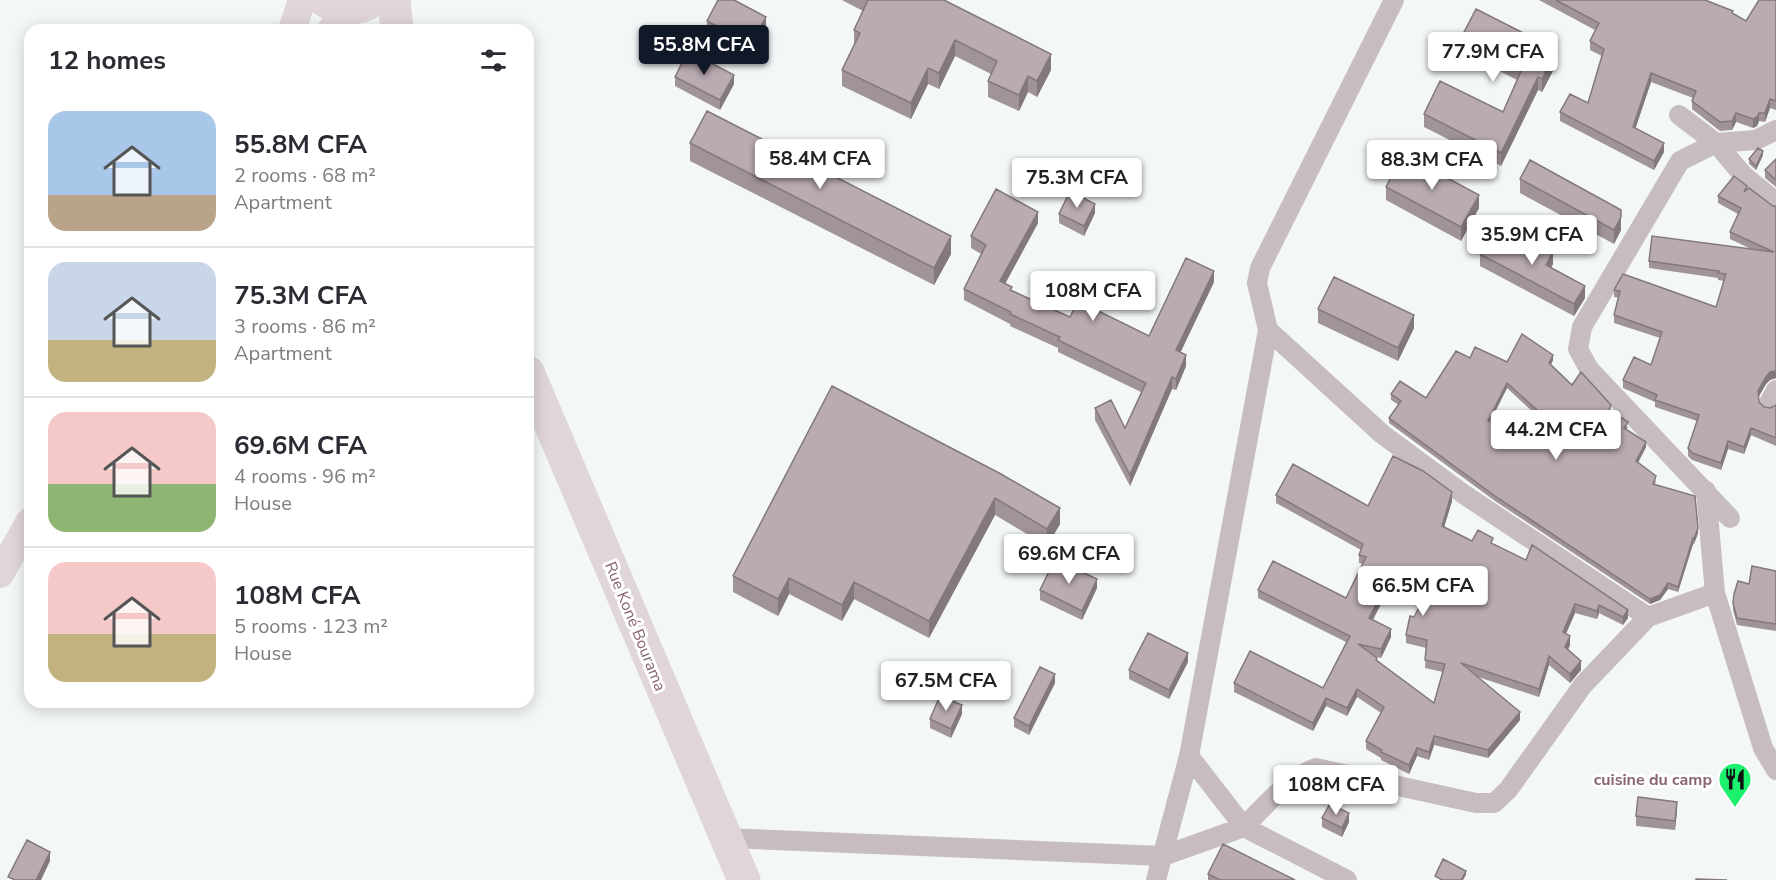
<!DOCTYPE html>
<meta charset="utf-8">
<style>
:root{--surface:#fff;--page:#f7f7f7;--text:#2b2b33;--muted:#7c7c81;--line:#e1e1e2;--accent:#111827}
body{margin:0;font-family:"Nunito Sans",sans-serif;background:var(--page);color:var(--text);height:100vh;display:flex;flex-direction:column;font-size:22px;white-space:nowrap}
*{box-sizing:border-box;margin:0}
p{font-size:20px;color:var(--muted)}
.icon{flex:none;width:33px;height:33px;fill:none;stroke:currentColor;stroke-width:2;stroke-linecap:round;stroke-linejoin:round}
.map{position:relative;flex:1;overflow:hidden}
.side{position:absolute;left:24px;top:24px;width:510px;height:684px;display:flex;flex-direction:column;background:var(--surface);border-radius:18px;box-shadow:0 3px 15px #0003}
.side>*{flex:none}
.price{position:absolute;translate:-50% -51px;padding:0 14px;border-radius:6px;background:#fff;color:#222;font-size:20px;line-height:39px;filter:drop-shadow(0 2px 3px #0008)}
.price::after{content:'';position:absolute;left:50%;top:36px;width:18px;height:14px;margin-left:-9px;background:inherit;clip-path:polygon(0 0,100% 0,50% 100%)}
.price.current{background:var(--accent);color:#fff}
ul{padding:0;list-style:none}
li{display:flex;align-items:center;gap:18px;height:150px;padding:0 24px}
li+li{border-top:2px solid var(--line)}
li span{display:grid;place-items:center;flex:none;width:168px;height:120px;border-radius:18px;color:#555}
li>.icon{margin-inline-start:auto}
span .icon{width:72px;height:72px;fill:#fffc;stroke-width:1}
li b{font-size:26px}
h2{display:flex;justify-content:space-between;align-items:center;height:72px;padding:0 24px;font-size:26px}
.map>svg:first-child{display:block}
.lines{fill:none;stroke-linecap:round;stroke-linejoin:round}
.minor{stroke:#c7bdc1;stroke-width:20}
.secondary{stroke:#e0d6da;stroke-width:28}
.trunk{stroke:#e0d6da;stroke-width:33}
.wall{fill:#a09399;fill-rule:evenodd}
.shaded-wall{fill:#82787d}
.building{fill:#baabb2;stroke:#82787d;stroke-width:1.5;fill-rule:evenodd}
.labels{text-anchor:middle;stroke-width:6;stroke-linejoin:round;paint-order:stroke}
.street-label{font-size:16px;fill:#886472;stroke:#fff}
.poi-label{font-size:16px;font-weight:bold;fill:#886472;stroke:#fff;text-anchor:end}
</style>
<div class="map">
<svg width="1776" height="880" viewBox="0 0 1776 880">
<rect width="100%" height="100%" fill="#f4f7f8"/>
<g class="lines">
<!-- minor -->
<path class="minor" d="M1679 115 1716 143 1680 161 1582 327 1578 349 1589 369 1730 518
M1716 143 1743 175 1776 202
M1716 143 1756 140 1776 130
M1268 330 1382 434 1462 493 1648 617
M1769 403 1776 390
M1706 491 1715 593 1763 748 1776 770
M1189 756 1244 827C1266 805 1286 779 1316 768L1476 803H1494L1508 790 1583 685 1648 617 1715 593
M725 838 1163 856 1244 827 1347 880
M1156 880 1189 756 1268 330 1257 283 1260 268 1394 0"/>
<!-- secondary -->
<path class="secondary" d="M292 30 302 0
M331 30 354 8
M0 574 30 521"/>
<!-- trunk -->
<path class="trunk" d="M324 0C338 10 359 11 374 0
M394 0 397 30
M528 372 744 880"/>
</g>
<!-- wall -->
<path class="wall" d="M842 0H944L1051 70 1037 97 1028 92 1019 111 988 97V81L991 74 955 56 939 89 928 84 911 119 842 86V70L854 47V30L863 11Z
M1539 0H1705L1746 21 1776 0V110L1770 108 1765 122 1759 121 1757 126 1753 128 1736 122 1732 130 1720 131 1692 109V101L1693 98 1651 82 1635 128 1664 152 1654 170 1560 121V112L1588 103 1602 56 1590 50V41L1595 30Z
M707 21 766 26 751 54 707 30Z
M1461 38 1557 63 1542 92 1538 90 1501 166 1424 127V114L1503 112 1517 80 1461 51Z
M675 77 734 84 720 110 675 86Z
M690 143 951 254 934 285 690 161Z
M1763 155 1756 170 1749 164V159Z
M1776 159V187L1765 178V170Z
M1520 179 1621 230 1614 244 1520 193Z
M1386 187 1479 208 1461 241 1386 200Z
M1747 190 1773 206H1776V378L1770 380 1766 384 1758 397 1759 402 1764 407 1770 408 1776 405V446L1751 435 1744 454 1728 449 1721 470 1692 460 1688 456V448L1697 421 1655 407V402L1623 388V380L1651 365 1660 338 1614 323V315L1619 298 1614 297V290L1716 307 1724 281 1718 280V278L1649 268V261L1751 249 1730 239V232L1738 214 1718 203V196Z
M1095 213 1084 236 1059 223V214Z
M1038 223 1005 284 1012 290 1070 317 1149 336 1214 282 1180 352 1186 366 1176 390 1172 389 1130 486 1095 420V408L1125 428 1141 392 1058 352V348L1010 326V324L964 300V289L981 254 971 248V236Z
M1514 247 1553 264 1551 267 1585 298 1574 316 1480 266V254Z
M1318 309 1414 328 1398 361 1318 323Z
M1470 358 1507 362 1553 360 1551 365 1572 385 1611 410 1610 411 1628 427 1626 430 1646 447 1638 463 1656 481 1655 484 1698 533 1694 544H1693L1678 592 1668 589 1660 600 1650 604 1495 501 1389 423V418L1399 405 1391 400V394L1426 398ZM1507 388 1536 415 1522 437 1490 422Z
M832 386 1060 524 1047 546 995 515 929 638 854 599 842 621 789 594 778 616 733 592V576Z
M1276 495 1368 506 1452 501 1444 527 1472 541 1493 544 1628 618 1623 625 1599 613 1597 619 1575 613 1566 634 1570 645 1568 650 1581 670 1570 683 1549 665 1539 697 1478 677 1520 720 1488 758 1434 745 1429 760 1417 756 1409 774 1381 760V758L1366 749V741L1381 713 1357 697 1347 716 1326 706 1313 731 1234 692V683L1323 688 1346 642 1258 598V590L1346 598 1363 564 1359 563V555L1361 550 1276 503ZM1393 581 1426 593 1406 635V643L1426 648 1425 668 1443 672 1434 703 1377 660 1373 656 1381 658 1391 637 1373 620Z
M1776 571V631L1737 625 1733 610V603L1749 584Z
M1097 588 1082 620 1040 600V590Z
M1188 662 1169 699 1129 679V670Z
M1055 683 1029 735 1014 727V718Z
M962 714 951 738 930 728V719Z
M1677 811 1675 830 1636 826V816Z
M1322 818 1349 822 1342 837 1322 827Z
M1208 874 1295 880H1208Z"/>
<!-- shaded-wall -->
<path class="shaded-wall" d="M766 17V26L751 54V44Z
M955 40V56L939 89V73Z
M1557 50V63L1542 92V79Z
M1051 54V70L1037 97V81Z
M928 68V84L911 119V103Z
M1651 73V82L1633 136V127Z
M734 75V84L720 110V100Z
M1028 76V92L1019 111V95Z
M1538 77V90L1501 166V153Z
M1770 99V108L1765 122V113Z
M1736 113V122L1732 130V121Z
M1759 113V121L1757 126 1753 128V119Z
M1664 143V152L1654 170V161Z
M1763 151V155L1756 170V166Z
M1479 195V208L1461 241V227Z
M1095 204V213L1084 236V226Z
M1038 212V223L1000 293V281Z
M1621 217V230L1614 244V230Z
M951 236V254L934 285V268Z
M1553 252V264L1546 277V265Z
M1214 271V282L1176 362V350Z
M1585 286V298L1574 316V304Z
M1414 315V328L1398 361V348Z
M1186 355V366L1176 390V379Z
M1553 355V360L1549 368V363Z
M1776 371V378L1770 380 1766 384 1758 398V391L1766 377 1770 372Z
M1172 377V389L1130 486V475Z
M1507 383V388L1488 426V421Z
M1751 428V435L1744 454V447Z
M1728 441V449L1721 470V463Z
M1646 442V447L1636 466V461Z
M1452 492V501L1442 534V526Z
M995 498V515L929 638V621Z
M1060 508V524L1047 546V529Z
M1698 528V533L1694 544V539Z
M1693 538V544L1678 592V587Z
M1393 572V581L1369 626V618Z
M789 578V594L778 616V599Z
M1097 579V588L1082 620V611Z
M854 582V599L842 621V605Z
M1668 583V589L1660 600 1650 604V599Z
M1575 604V613L1563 640V632Z
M1599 605V613L1597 619V611Z
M1628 610V618L1623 625V617Z
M1391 629V637L1381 658V649Z
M1570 636V645L1565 655V647Z
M1188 653V662L1169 699V690Z
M1549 656V665L1539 697V689Z
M1581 661V670L1570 683V674Z
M1055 674V683L1029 735V726Z
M1357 689V697L1347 716V708Z
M1326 698V706L1313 731V723Z
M962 705V714L951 738V729Z
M1520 712V720L1488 758V750Z
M1434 736V745L1429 760V752Z
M1417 748V756L1409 774V765Z
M1677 802V811L1675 830V821Z
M1349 813V822L1342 837V828Z
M50 852V861L41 880H36Z
M1466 871V875L1463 880H1461Z"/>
<!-- building -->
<path class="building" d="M718 0H734L766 17 751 44 707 21Z
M868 0H944L1051 54 1037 81 1028 76 1019 95 988 81 997 61 955 40 939 73 928 68 911 103 842 70 860 33 854 30Z
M1556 0H1705L1733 11 1732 13 1746 21 1759 0H1776V101L1770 99 1765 113H1759L1757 117 1753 119 1736 113 1732 121 1720 122 1692 101 1696 91 1651 73 1633 127 1664 143 1654 161 1560 112 1570 94 1588 103 1604 49 1590 41 1599 23Z
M1476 9 1557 50 1542 79 1538 77 1501 153 1424 114 1440 81 1503 112 1522 69 1461 38Z
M688 51 734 75 720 100 675 77Z
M707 111 951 236 934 268 690 143Z
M1758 148 1763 151 1756 166 1749 159Z
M1403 154 1479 195 1461 227 1386 187Z
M1776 159V180L1765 170Z
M1530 160 1621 210V217L1614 230 1520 179Z
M1734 176 1747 186 1744 192 1749 188 1773 206H1776V371L1770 372 1766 377 1758 391 1759 402 1764 407 1770 408 1776 405V438L1751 428 1744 447 1728 441 1721 463 1692 453 1688 448 1699 415 1655 400 1657 395 1623 380 1634 357 1651 365 1662 332 1614 315 1620 291 1614 290 1623 274 1716 307 1726 274 1718 273 1719 271 1649 261 1652 236 1774 252 1730 232 1741 208 1718 196Z
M996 189 1038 212 1000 281 1012 287 1010 290 1070 317 1078 301 1149 336 1186 258 1214 271 1176 350 1186 355 1176 379 1172 377 1130 475 1095 408 1111 400 1125 428 1146 383 1058 340 1060 337 1010 314 1011 312 964 289 986 245 971 236Z
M1070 191 1095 204 1084 226 1059 214Z
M1490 235 1514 247 1520 235 1553 252 1546 265 1585 286 1574 304 1480 254Z
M1334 277 1414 315 1398 348 1318 309Z
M1522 334 1553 355 1549 363 1572 385 1581 372 1611 405 1609 410 1628 422 1624 428 1646 442 1636 461 1656 476 1653 484 1695 496 1698 528 1694 539 1693 538 1678 587 1668 583 1660 595 1650 599 1495 496 1389 418 1401 401 1391 394 1400 381 1426 398 1456 351 1470 358 1475 347 1507 362ZM1507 383 1538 411 1522 437 1488 421Z
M832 386 1001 474 1060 508 1047 529 995 498 929 621 854 582 842 605 789 578 778 599 733 576Z
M1393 456 1423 471 1452 492 1442 526 1472 541 1478 530 1493 538 1491 543 1526 560 1532 545 1628 610 1623 617 1599 605 1597 611 1575 604 1563 632 1570 636 1565 647 1581 661 1570 674 1549 656 1539 689 1461 663 1520 712 1488 750 1434 736 1429 752 1417 748 1409 765 1381 752 1382 750 1366 741 1384 707 1357 689 1347 708 1326 698 1313 723 1234 683 1250 651 1323 688 1350 636 1258 590 1273 561 1346 598 1366 557 1359 555 1363 544 1276 495 1293 464 1368 506ZM1393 572 1430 586 1414 617 1410 616 1406 635 1427 640 1425 660 1445 664 1434 703 1376 660 1377 658 1358 644 1381 649 1391 629 1369 618Z
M1055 559 1097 579 1082 611 1040 590Z
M1752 566 1776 571V624L1737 618 1733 603 1734 594 1738 581 1749 584Z
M1148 633 1188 653 1169 690 1129 670Z
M1040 667 1055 674 1029 726 1014 718Z
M940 696 962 705 951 729 930 719Z
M1638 797 1677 802 1675 821 1636 816Z
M1330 804 1349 813 1342 828 1322 818Z
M27 840 50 852 36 880H15L8 877Z
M1223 844 1295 880H1220L1208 874Z
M1443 859 1466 871 1461 880H1442L1435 876Z
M1696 879 1727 880H1696Z"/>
<!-- icons -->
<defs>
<symbol id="restaurant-pin" viewBox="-11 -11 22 30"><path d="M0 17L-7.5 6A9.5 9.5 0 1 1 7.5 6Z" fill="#1bf06f" stroke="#fff"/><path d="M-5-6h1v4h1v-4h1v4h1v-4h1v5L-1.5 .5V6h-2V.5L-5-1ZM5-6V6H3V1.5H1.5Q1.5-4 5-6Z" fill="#111"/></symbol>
</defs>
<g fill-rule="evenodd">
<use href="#restaurant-pin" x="1716" y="760" width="38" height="52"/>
</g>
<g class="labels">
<!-- street labels -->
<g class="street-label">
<text transform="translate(636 626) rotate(68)" y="6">Rue Koné Bourama</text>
</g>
<!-- poi labels -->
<g class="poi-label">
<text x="1712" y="785">cuisine du camp</text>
</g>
</g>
</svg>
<b class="price current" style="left:704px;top:76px">55.8M CFA</b>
<b class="price" style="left:1493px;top:83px">77.9M CFA</b>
<b class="price" style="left:820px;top:190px">58.4M CFA</b>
<b class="price" style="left:1432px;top:191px">88.3M CFA</b>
<b class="price" style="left:1077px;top:209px">75.3M CFA</b>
<b class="price" style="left:1532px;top:266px">35.9M CFA</b>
<b class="price" style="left:1093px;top:322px">108M CFA</b>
<b class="price" style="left:1556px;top:461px">44.2M CFA</b>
<b class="price" style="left:1069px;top:585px">69.6M CFA</b>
<b class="price" style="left:1423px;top:617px">66.5M CFA</b>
<b class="price" style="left:946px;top:712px">67.5M CFA</b>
<b class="price" style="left:1336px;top:816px">108M CFA</b>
<section class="side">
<h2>12 homes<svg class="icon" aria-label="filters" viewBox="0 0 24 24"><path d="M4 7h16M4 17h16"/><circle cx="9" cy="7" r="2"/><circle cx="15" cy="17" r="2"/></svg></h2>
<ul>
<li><span style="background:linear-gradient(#a9c7e8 70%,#b9a48a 0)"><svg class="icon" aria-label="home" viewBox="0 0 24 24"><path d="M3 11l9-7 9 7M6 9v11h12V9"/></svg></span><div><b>55.8M CFA</b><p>2 rooms · 68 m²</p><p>Apartment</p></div></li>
<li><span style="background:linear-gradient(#c9d6e8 65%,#c2b280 0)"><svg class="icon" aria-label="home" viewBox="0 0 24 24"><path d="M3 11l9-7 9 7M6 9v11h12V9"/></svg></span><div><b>75.3M CFA</b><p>3 rooms · 86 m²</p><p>Apartment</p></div></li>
<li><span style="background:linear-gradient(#f6c9c9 60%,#8fb573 0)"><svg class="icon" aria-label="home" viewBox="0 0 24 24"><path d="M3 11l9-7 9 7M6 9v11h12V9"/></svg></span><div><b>69.6M CFA</b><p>4 rooms · 96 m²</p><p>House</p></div></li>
<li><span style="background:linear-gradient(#f6c9c9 60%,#c2b280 0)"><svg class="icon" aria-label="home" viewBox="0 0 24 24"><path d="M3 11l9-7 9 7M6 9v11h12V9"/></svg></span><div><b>108M CFA</b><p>5 rooms · 123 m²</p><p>House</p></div></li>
</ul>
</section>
</div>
